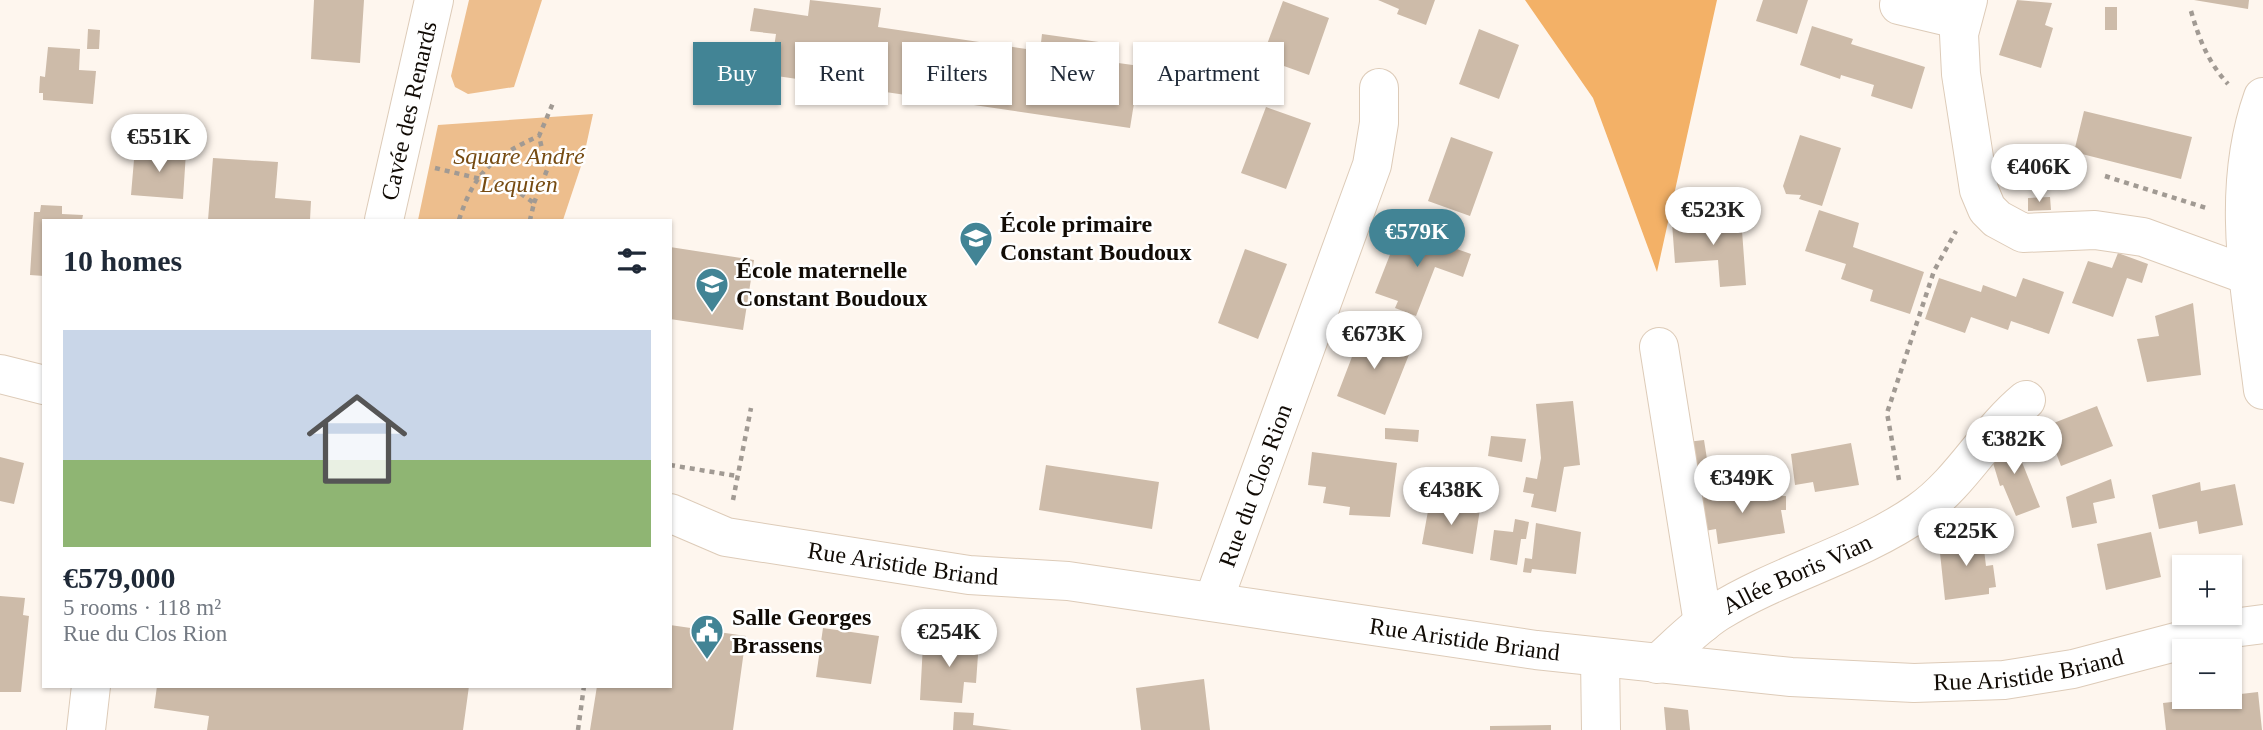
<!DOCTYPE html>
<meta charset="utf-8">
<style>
:root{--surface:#fff;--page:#f6f6f7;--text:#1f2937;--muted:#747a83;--line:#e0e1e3;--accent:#428495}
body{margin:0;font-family:"Times New Roman",serif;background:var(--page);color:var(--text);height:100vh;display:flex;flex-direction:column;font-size:26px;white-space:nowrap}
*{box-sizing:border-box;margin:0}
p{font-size:23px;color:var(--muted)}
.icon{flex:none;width:38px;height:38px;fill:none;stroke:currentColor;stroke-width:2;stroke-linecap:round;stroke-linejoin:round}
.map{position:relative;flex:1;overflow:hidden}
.drawer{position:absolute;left:42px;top:219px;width:630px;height:469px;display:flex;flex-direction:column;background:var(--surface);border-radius:0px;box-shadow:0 2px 5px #0004}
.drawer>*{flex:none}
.banner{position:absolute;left:693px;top:42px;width:665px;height:63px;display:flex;gap:14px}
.fabs{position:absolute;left:2172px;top:555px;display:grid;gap:14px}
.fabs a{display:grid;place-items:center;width:70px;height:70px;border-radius:0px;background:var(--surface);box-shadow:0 2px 5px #0004;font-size:35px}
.price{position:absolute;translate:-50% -60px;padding:0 16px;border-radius:24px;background:#fff;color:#222;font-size:23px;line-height:46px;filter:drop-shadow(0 2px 4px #0008)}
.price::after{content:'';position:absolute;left:50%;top:42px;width:21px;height:16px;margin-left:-10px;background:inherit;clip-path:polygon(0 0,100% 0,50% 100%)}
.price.on{background:var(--accent);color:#fff}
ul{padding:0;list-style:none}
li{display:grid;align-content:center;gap:14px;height:371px;padding:0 21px}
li+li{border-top:2px solid var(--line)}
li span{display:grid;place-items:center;height:217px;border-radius:0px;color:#555}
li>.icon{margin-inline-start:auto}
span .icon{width:126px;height:126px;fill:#fffc;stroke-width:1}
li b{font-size:30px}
h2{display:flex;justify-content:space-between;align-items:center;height:84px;padding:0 21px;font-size:30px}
.tag{padding:0 24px;border-radius:0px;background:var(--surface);box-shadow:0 2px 5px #0004;font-size:24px;line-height:63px}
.tag.on{background:var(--accent);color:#fff}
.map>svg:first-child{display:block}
.green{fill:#edbe8d}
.forest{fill:#f3b167}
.building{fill:#cdbba9}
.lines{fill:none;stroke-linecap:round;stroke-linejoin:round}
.minor-casing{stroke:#ddcbb8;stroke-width:40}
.path{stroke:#a19a93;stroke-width:4.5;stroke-dasharray:5 5;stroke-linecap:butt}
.minor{stroke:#fff;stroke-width:38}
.labels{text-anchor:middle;stroke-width:5;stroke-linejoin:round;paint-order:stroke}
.street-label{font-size:24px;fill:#110b05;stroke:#fff}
.park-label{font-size:24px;font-style:italic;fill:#764b12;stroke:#fff}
.poi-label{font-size:24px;font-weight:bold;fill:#110b05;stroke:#fff;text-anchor:start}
</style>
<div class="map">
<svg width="2263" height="730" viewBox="0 0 2263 730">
<rect width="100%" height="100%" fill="#fef6ee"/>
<!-- green -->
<path class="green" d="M469 0H542L514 87 468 94 455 87 451 76Z
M593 114 583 160 563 220H418L438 125Z"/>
<!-- forest -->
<path class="forest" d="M1525 0H1717L1657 272 1593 98Z"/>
<!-- building -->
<path class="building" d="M314 0H364L360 63 311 59Z
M810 0 881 8 878 27 1040 51 1042 34 1113 44 1111 62 1140 66 1130 128 770 75 776 34 750 31 754 8 808 16Z
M1378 0H1435L1426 25 1397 14 1399 9Z
M1763 0H1808L1797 34 1756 21Z
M2017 0 2052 3 2045 25 2053 28 2041 68 1999 55Z
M2194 0H2249L2248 9Z
M1283 1 1329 18 1309 75 1262 58Z
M2105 7H2117V30H2105Z
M1812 26 1853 39 1851 44 1925 67 1912 109 1871 96 1874 85 1841 75 1840 79 1800 65Z
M88 29 100 30 99 49H87Z
M1479 29 1519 45 1499 99 1459 84Z
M48 47 80 49 79 70 96 71 93 104 43 100V93H39L40 76 45 77Z
M1266 107 1311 123 1286 189 1241 173Z
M2084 111 2192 137 2181 179 2074 152Z
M1800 135 1841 148 1822 206 1799 199 1801 195 1786 194 1783 186Z
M1451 137 1493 152 1470 216 1428 201Z
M135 148 186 152 183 199 131 195Z
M213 158 278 162 275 198 311 201 310 220H208Z
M2050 197 2051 210 2028 211V198Z
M41 205 62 206V214L83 215 82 220H44V276L30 275 34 212H40Z
M1819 210 1859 223 1853 247 1924 272 1910 314 1870 301 1873 290 1841 279 1846 264 1805 251Z
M1741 217 1746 285 1720 287 1718 260 1675 263 1672 223Z
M1400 229 1471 254 1463 277 1435 267 1416 316 1395 308 1398 301 1375 293Z
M670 247 754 260 743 330 670 319Z
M1245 249 1287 264 1258 339 1218 323Z
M2118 253 2148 264 2142 283 2127 278 2113 317 2072 303 2088 261 2112 268Z
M1939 278 1981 292 1983 285 2016 297 2023 278 2064 292 2049 334 2011 321 2008 330 1971 317 1965 333 1925 319Z
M2193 303 2201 375 2147 382 2137 339 2159 336 2155 316Z
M1363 328 1412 347 1385 415 1337 396Z
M1573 401 1580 465 1564 467 1556 512 1531 507 1534 494 1523 492 1526 477 1537 479 1541 458 1536 404Z
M2097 406 2113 446 2061 466 2046 426Z
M1385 428 1419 430 1418 442 1385 439Z
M2009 430 2040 507 2016 516 2003 485 2000 486 1990 453Z
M1491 436 1526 439 1522 462 1488 456Z
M1704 440 1712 491 1695 494 1687 442Z
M1851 443 1859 485 1815 492 1813 482 1795 485 1791 454Z
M1312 452 1397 463 1390 517 1349 515 1350 507 1323 503 1326 487 1308 485Z
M0 457 24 463 14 504 0 501Z
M1046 465 1159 482 1152 529 1039 510Z
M2111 479 2115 498 2093 503 2097 523 2072 528 2066 497Z
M2200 482 2201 491 2235 484 2243 525 2199 534 2197 521 2159 529 2152 495Z
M1776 486 1778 496H1786V510H1781L1785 533 1718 544 1716 529 1699 532 1694 499Z
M1430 500 1480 509 1473 554 1422 544Z
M1515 519 1529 522 1526 539H1521L1517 565 1490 560 1494 530 1513 532Z
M1536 523 1581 532 1576 574 1532 569 1531 573 1523 572 1525 558 1532 559Z
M2151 532 2161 577 2106 590 2097 544Z
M1982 533 1986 566 1993 565 1996 587 1989 588V594L1945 600 1940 553 1952 552 1950 536Z
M0 596 25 598 23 615 29 616 21 692H0Z
M670 625 746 636 733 730H590L597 686H670Z
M967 626 980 627 976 683 964 682 962 703 920 700 923 644 966 646Z
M823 628 879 636 871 684 816 677Z
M1204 679 1210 730H1141L1136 688Z
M157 686H469L463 730H207L209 716 154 708Z
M2258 692 2262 730H2166L2163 703Z
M1664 707 1688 710 1690 730H1666Z
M954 712 974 713 973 725 1012 730H953Z
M1551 725V730H1490V726Z"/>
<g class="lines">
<defs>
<g id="minor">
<path d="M1968 0 1959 34 1961 74 1979 190 1987 209 1997 219 2023 233 2095 230 2143 237 2250 276"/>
<path d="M1899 5 1962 20"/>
<path d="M2263 97C2229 193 2251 291 2263 390"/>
<path id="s1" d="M384 220 434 0"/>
<path d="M1659 347 1703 623"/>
<path d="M0 374 44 385"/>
<path id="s2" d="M670 513 726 537 969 575 1068 581 1536 650 1791 677 1914 683 2004 680 2073 669 2225 629 2263 624"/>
<path id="s3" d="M1213 602 1372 165 1379 123V88"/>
<path d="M1600 658 1601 730"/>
<path id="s4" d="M1657 664C1677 646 1696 626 1718 612 1779 574 1859 554 1919 512 1962 482 1986 433 2026 400"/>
<path d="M86 730 91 686"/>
</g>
</defs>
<!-- minor casing -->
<use href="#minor" class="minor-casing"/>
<!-- path -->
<path class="path" d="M2191 11C2199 39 2208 62 2228 84
M435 168 510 186 534 203 530 220
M2105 176 2206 208
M534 203 547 170 539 136
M459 220C474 172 494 156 539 136L553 103
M670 465 737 476
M1899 480 1887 413 1934 271 1956 231
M733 500 751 408
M578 730 584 686"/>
<!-- minor -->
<use href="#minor" class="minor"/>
</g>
<!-- icons -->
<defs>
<symbol id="school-pin" viewBox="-11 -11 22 30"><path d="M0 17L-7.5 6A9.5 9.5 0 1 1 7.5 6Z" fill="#428495" stroke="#fff"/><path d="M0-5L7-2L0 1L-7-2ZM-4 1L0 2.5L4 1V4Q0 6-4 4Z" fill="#fff"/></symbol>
<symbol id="civic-pin" viewBox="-11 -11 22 30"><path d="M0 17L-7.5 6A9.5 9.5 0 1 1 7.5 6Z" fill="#428495" stroke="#fff"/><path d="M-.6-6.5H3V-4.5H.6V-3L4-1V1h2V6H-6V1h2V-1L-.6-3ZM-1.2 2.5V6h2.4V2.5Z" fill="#fff"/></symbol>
</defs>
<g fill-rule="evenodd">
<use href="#school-pin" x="957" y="219" width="38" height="52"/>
<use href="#school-pin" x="693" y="265" width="38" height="52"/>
<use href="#civic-pin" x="688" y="612" width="38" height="52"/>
</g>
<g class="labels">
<!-- street labels -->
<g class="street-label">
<text dy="8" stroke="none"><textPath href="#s1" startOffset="112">Cavée des Renards</textPath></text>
<text dy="8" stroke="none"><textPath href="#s3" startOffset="124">Rue du Clos Rion</textPath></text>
<text dy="8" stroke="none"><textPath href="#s2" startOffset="240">Rue Aristide Briand</textPath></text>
<text dy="8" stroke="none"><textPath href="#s4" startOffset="168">Allée Boris Vian</textPath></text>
<text dy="8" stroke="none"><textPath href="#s2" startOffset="807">Rue Aristide Briand</textPath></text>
<text dy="8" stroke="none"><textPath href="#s2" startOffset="1374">Rue Aristide Briand</textPath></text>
</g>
<!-- park labels -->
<g class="park-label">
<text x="519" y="164">Square André<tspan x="519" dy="28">Lequien</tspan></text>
</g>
<!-- poi labels -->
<g class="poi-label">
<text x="1000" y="232">École primaire<tspan x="1000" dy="28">Constant Boudoux</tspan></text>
<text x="736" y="278">École maternelle<tspan x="736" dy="28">Constant Boudoux</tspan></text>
<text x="732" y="625">Salle Georges<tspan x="732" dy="28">Brassens</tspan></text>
</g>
</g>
</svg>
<div class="fabs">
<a>+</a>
<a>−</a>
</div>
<b class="price" style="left:159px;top:174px">€551K</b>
<b class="price" style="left:2039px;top:204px">€406K</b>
<b class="price" style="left:1713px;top:247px">€523K</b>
<b class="price on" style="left:1417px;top:269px">€579K</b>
<b class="price" style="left:1374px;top:371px">€673K</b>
<b class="price" style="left:2014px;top:476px">€382K</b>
<b class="price" style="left:1742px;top:515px">€349K</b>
<b class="price" style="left:1451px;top:527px">€438K</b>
<b class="price" style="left:1966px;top:568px">€225K</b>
<b class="price" style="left:949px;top:669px">€254K</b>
<div class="banner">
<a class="tag on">Buy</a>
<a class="tag">Rent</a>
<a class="tag">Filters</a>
<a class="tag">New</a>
<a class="tag">Apartment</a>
</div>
<section class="drawer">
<h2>10 homes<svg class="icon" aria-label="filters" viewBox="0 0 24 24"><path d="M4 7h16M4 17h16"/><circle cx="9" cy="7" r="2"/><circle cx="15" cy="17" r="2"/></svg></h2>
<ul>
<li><span style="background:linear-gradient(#c9d6e8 60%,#8fb573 0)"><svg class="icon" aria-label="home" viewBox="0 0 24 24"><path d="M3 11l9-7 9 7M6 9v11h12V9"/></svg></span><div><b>€579,000</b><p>5 rooms · 118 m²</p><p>Rue du Clos Rion</p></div></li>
</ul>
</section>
</div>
